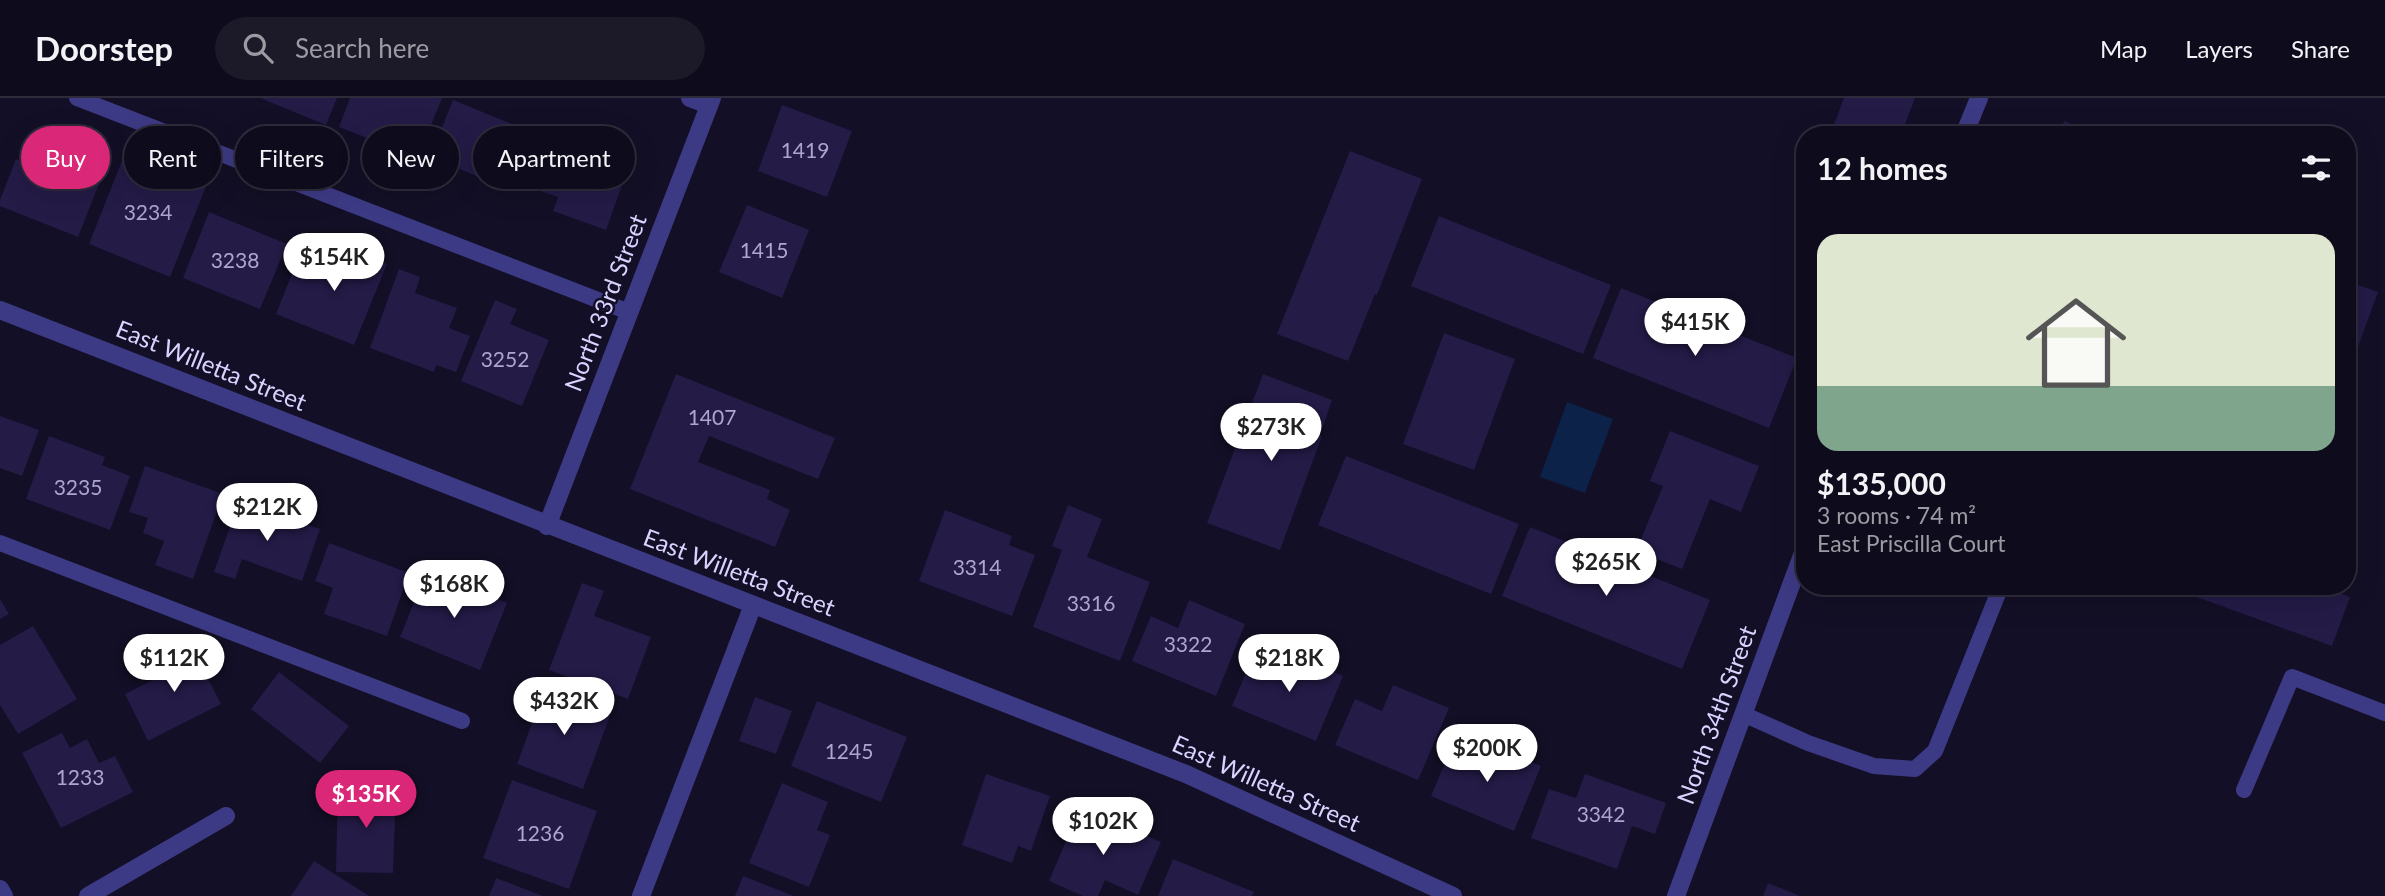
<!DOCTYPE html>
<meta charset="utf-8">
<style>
:root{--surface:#0e0b1c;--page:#1c1929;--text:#f1f3f6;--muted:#9b9ba3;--line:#2e2b3b;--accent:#db2777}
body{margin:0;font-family:Lato,sans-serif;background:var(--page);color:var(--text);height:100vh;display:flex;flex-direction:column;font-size:26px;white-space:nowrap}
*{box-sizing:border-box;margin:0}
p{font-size:23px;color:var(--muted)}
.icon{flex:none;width:38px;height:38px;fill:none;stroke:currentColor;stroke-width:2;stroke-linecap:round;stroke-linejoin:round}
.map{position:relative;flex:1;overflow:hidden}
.drawer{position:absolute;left:1796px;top:28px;width:560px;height:469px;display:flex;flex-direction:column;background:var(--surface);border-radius:28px;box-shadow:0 7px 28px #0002,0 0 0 2px var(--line)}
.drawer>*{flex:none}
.banner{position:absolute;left:21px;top:28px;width:665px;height:63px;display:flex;gap:14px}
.price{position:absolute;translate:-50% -60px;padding:0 16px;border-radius:24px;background:#fff;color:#222;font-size:23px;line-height:46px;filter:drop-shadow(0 2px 4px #0008)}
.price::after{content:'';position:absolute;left:50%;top:42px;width:21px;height:16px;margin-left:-10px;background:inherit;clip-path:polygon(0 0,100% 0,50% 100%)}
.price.active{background:var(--accent);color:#fff}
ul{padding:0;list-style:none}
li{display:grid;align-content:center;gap:14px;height:371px;padding:0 21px}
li+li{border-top:2px solid var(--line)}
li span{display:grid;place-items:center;height:217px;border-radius:21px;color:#555}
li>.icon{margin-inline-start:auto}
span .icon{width:126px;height:126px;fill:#fffc;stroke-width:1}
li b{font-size:30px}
h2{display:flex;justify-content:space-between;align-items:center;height:84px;padding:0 21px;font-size:30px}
.pill{padding:0 24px;border-radius:32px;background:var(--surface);box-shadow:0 7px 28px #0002,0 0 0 2px var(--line);font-size:24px;line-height:63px}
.pill.active{background:var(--accent);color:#fff}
header{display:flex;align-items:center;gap:42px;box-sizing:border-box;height:98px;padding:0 35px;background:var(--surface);border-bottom:2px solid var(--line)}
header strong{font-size:33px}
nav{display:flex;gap:38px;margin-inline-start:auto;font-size:24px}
.search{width:490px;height:63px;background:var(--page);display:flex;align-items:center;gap:18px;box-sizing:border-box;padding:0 24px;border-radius:38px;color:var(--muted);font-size:26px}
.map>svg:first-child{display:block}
.water{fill:#0c2248}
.building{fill:#241b47}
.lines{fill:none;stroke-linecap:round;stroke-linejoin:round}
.lane{stroke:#3d3a85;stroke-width:16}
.street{stroke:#3d3a85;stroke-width:18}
.labels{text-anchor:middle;stroke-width:5;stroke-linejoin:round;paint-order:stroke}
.number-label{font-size:21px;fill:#aca6d1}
.street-label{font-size:24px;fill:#d9d4ff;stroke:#130f26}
</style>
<header>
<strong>Doorstep</strong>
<div class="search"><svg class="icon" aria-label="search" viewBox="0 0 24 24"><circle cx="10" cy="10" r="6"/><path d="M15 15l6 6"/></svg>Search here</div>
<nav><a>Map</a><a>Layers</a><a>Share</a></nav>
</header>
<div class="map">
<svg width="2385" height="798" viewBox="0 0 2385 798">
<rect width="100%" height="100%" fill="#130f26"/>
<!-- water -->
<path class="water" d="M1567 304 1613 321 1585 395 1540 379Z"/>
<!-- building -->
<path class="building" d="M260 0H337L326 27Z
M350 0H442L418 60 339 29Z
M1844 0H1915L1901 37H1830Z
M453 2 534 35 511 92 430 59Z
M782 7 852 33 827 99 758 73Z
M2064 23 2099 37H2059Z
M551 45 627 73 606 132 553 113 558 99 535 91Z
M45 53 103 76 78 139 0 108V102L16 61 38 70Z
M1350 53 1422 81 1377 197 1375 196 1348 263 1277 236Z
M123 60 183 84 187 72 209 81 170 179 89 146Z
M747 107 809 132 782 200 719 174Z
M209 114 287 146 260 211 183 180Z
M1439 118 1611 187 1583 256 1411 188Z
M329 142 387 166 354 247 276 216 295 168 315 176Z
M399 171 420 179 415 195 457 210 449 230 470 238 456 274 436 267 434 274 370 250Z
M2347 183 2378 194 2347 279Z
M1621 190 1797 260 1769 330 1593 260Z
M495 202 517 211 510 226 549 242 522 308 461 283Z
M1444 235 1515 261 1474 372 1403 346Z
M676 276 835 340 818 381 709 338 698 364 770 392 767 401 790 412 775 449 630 391Z
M1263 276 1332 302 1320 337 1322 338 1280 452 1207 425Z
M0 318 39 332 22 378 0 370Z
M1670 333 1759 368 1741 414 1710 401 1682 471 1636 453 1663 388 1650 383Z
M49 338 105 359 102 367 130 378 110 432 26 401Z
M1346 358 1519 426 1491 496 1318 427Z
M145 368 223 396 193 481 155 467 164 443 143 435 148 420 129 414Z
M239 403 320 431 302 483 242 461 235 481 214 474Z
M1068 407 1102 421 1087 459 1150 484 1120 563 1033 529 1062 452 1052 448Z
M945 412 1012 438 1009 447 1035 457 1012 518 919 483Z
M1530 429 1710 502 1682 571 1502 498Z
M329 445 409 475 387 538 324 516 333 490 315 483Z
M427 473 507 505 480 572 400 539Z
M582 485 604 493 594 518 651 539 628 601 549 572Z
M2166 488H2321L2350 499 2332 548Z
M0 501 9 516 0 521Z
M1189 502 1245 526 1216 598 1132 563 1151 518 1178 530Z
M33 528 77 601 18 636 0 607V547Z
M187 539 221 606 148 643 125 596 175 571 165 550Z
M1285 553 1343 578 1316 643 1232 608 1253 558 1278 569Z
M279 574 349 628 320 665 251 611Z
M546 587 612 612 583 691 517 666Z
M1393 587 1449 610 1418 682 1335 647 1355 601 1382 613Z
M755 599 792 613 776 656 739 643Z
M817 603 907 639 881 704 791 668Z
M62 635 70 650 87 641 99 665 115 658 133 694 61 730 22 655Z
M1483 644 1541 668 1514 733 1431 698 1452 648 1477 659Z
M986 676 1050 698 1031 753 1018 748 1012 765 962 747Z
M1585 676 1666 705 1655 736 1632 728 1617 771 1531 740 1549 691 1576 700Z
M512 682 597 713 569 791 483 760Z
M782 685 828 704 817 732 830 737 809 789 749 765Z
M338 688 396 690 393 775 336 774Z
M1080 710 1161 744 1138 797 1105 782 1098 798H1083L1049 783Z
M1173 761 1254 794 1252 798H1158Z
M314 763 369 798H291Z
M743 778 794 798H735Z
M496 780 543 798H489Z
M1768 785 1800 798H1763Z"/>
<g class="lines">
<!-- lane -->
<path class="lane" d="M77 0 629 214
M0 445 462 623
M1743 616 1808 645 1874 668 1915 671 1935 653 2001 488
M2244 692 2292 579 2385 615"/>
<!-- street -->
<path class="street" d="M690 0 709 7
M1964 37 1979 0
M0 212 1186 676 1453 798
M547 428 712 0
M0 791 4 798
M88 798 226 718
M641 798 753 507
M1676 798 1804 452"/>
</g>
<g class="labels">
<!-- number labels -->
<g class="number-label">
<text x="805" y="60">1419</text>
<text x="148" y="122">3234</text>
<text x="764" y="160">1415</text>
<text x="235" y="170">3238</text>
<text x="505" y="269">3252</text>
<text x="712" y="327">1407</text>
<text x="78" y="397">3235</text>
<text x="977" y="477">3314</text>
<text x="1091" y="513">3316</text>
<text x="1188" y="554">3322</text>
<text x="849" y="661">1245</text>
<text x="80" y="687">1233</text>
<text x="1601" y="724">3342</text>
<text x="540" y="743">1236</text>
</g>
<!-- street labels -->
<g class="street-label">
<text transform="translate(606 205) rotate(-69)" y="8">North 33rd Street</text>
<text transform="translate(211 268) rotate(22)" y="8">East Willetta Street</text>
<text transform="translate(739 475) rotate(21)" y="8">East Willetta Street</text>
<text transform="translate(1717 617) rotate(-70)" y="8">North 34th Street</text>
<text transform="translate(1266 686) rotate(24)" y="8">East Willetta Street</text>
</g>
</g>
</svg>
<b class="price" style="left:334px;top:195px">$154K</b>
<b class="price" style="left:1695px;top:260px">$415K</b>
<b class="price" style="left:1271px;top:365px">$273K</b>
<b class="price" style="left:267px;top:445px">$212K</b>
<b class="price" style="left:1606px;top:500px">$265K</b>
<b class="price" style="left:454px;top:522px">$168K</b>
<b class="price" style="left:174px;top:596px">$112K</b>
<b class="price" style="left:1289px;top:596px">$218K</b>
<b class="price" style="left:564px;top:639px">$432K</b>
<b class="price" style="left:1487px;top:686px">$200K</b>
<b class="price active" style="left:366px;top:732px">$135K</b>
<b class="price" style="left:1103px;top:759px">$102K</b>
<div class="banner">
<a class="pill active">Buy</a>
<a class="pill">Rent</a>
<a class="pill">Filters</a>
<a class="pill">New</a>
<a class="pill">Apartment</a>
</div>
<section class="drawer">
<h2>12 homes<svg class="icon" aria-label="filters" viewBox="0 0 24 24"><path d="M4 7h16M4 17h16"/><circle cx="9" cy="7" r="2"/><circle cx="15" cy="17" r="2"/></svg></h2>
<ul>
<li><span style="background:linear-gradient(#dfe7d0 70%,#7fa58c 0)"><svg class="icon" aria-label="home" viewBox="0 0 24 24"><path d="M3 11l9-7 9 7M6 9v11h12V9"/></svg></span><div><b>$135,000</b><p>3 rooms · 74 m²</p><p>East Priscilla Court</p></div></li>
</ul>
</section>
</div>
